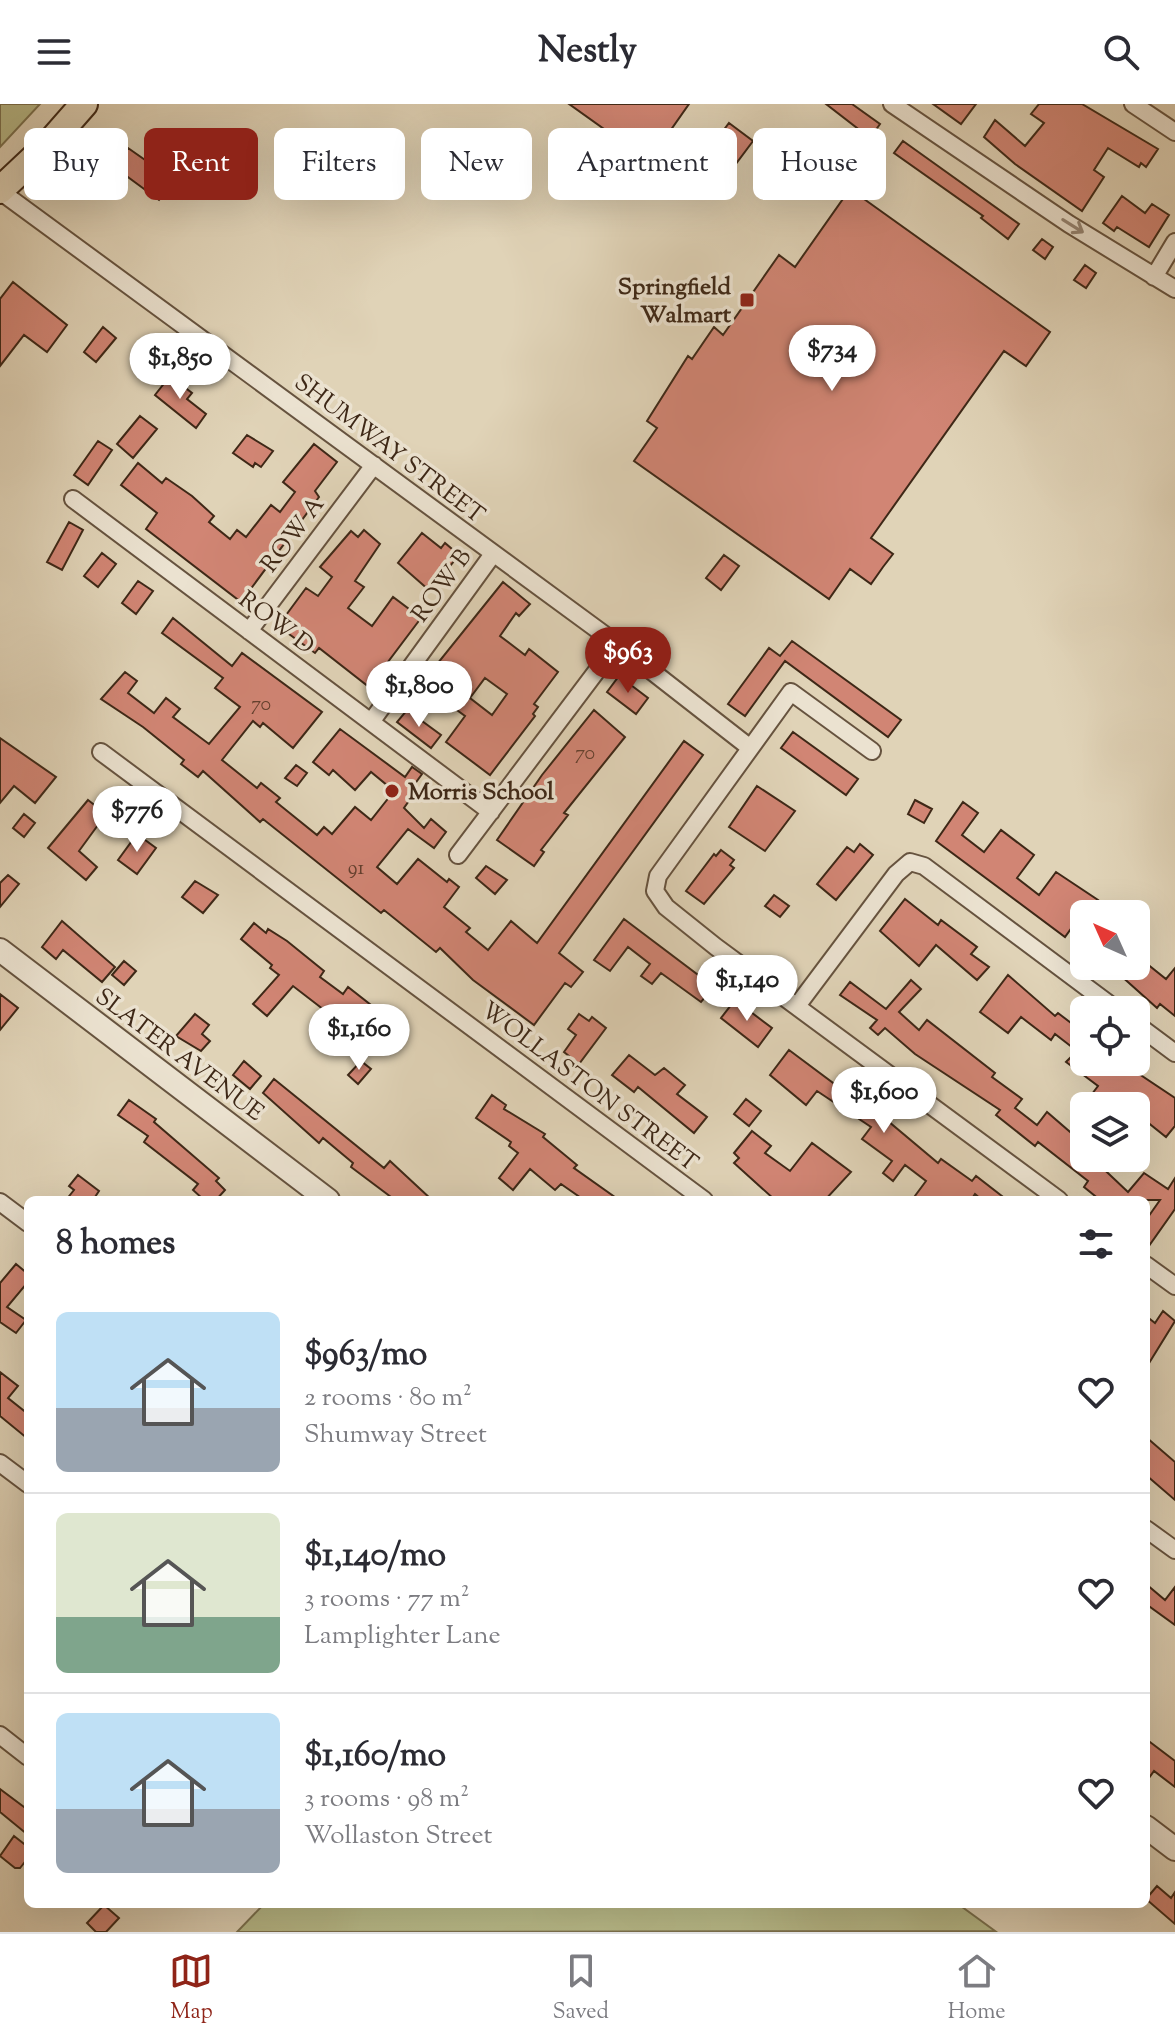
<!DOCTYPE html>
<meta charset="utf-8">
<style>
:root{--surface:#fff;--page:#f2f2f3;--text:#2b2b33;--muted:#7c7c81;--line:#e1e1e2;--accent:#8f2418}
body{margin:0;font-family:"Sorts Mill Goudy",serif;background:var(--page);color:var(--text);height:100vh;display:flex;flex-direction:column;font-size:30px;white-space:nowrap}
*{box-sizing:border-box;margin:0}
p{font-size:26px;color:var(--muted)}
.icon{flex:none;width:44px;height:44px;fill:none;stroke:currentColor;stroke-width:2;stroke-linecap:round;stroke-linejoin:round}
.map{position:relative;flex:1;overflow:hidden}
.side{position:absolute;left:24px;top:1092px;width:1126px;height:712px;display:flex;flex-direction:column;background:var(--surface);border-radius:12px;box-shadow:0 8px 32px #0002}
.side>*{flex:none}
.guide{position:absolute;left:24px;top:24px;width:1128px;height:72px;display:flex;gap:16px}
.needle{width:52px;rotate:315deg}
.buttons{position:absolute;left:1070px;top:796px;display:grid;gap:16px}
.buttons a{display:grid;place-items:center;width:80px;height:80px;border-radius:12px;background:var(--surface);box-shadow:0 8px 32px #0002;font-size:40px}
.price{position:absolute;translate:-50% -68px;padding:0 18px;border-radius:28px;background:#fff;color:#222;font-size:26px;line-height:52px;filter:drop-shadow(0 2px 4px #0008)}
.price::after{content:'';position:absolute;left:50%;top:48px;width:24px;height:18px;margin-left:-12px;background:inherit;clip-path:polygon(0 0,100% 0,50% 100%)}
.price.selected{background:var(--accent);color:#fff}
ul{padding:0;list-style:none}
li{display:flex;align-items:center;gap:24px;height:200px;padding:0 32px}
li+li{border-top:2px solid var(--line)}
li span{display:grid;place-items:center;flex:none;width:224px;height:160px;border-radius:12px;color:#555}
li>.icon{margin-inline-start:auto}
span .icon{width:96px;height:96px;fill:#fffc;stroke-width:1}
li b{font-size:34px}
h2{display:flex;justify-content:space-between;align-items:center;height:96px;padding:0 32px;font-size:34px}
.chip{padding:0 28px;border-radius:12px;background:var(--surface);box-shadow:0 8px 32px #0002;font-size:28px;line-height:72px}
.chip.selected{background:var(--accent);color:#fff}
header{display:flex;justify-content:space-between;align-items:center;height:104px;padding:0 32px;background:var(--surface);font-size:36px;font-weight:700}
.tabs{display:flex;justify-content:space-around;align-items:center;height:112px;border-top:2px solid var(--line);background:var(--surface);font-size:22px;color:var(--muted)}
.tabs a{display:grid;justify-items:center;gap:4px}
.tabs .selected{color:var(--accent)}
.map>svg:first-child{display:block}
.green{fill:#b8bb8a;stroke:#7b7250;stroke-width:2}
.building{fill:#d18574;stroke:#3e2817;stroke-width:2;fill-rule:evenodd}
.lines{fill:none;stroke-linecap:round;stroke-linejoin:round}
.minor-casing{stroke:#66533f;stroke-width:20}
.tertiary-casing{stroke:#66533f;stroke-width:26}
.primary-casing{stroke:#3e2817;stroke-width:30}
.minor{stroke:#ebe2d0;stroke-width:16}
.tertiary{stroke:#ebe2d0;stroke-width:22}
.primary{stroke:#e0d3b7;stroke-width:26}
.oneway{stroke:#948574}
.poi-dot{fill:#8f2418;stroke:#ebe2d0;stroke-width:3}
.labels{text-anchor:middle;stroke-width:7;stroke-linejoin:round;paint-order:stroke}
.number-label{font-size:20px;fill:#633f2e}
.poi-label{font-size:24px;font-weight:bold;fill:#3e2817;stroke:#ebe2d0;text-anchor:end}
.street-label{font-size:24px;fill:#3e2817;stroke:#ebe2d0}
</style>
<header><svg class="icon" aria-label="menu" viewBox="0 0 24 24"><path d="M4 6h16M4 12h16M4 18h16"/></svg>Nestly<svg class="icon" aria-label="search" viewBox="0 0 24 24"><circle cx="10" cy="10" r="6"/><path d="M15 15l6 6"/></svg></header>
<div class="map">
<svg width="1175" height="1828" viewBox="0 0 1175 1828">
<rect width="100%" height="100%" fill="#e0d3b7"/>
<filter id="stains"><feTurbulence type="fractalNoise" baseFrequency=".0025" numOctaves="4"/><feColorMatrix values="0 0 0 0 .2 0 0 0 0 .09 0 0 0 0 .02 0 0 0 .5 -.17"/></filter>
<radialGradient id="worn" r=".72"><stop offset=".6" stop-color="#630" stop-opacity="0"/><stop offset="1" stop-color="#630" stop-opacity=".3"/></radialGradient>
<!-- green -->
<path class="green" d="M0 0H40L0 43Z
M264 1800H958L995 1827 237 1828Z"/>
<!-- building -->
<path class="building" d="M569 0H689L649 57Z
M826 0H852L880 20 870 34Z
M933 0H976L961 20Z
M1039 0H1082L1158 45 1146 63 1141 59 1139 63 1108 44 1094 66 1104 73 1082 107 1015 60 984 33 995 16 1025 42 1044 19 1031 10Z
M729 19 753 37 735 61 711 43Z
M903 37 1019 120 1008 135 981 114 983 112 894 49Z
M128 44 175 77 159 96 113 62Z
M850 85 1050 228 1026 262 1004 247 871 434 893 450 883 463 871 480 850 465 829 495 634 357 657 324 647 317 688 252 692 255 714 223 723 231 779 151 795 163Z
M1122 92 1145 109 1152 100 1169 111 1149 143 1117 123 1114 127 1103 119Z
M1042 135 1053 143 1045 155 1033 146Z
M1085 161 1096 169 1086 184 1074 176Z
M13 178 67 221 47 248 24 231 0 262V195Z
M103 223 116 234 96 258 84 248Z
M170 272 192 289 187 295 206 310 196 324 155 291Z
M140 312 157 325 133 354 117 340Z
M247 331 273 347 261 363 255 359 253 363 233 349Z
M98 337 112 346 88 381 74 371Z
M314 340 337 358 315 387 319 393 241 498 146 425 157 409 121 381 138 359 162 379 166 374 192 392 214 412 209 418 230 435 237 426 246 433 271 401 280 408 295 388 283 378Z
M69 418 83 426 62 466 47 458Z
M364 426 380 440 355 477 364 483 348 504 372 522 393 493 421 514 369 583 319 544 315 549 278 522 306 484 318 492 332 473 320 463 351 427 358 433Z
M422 429 441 444 445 439 459 451 430 487 398 459Z
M102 449 116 460 98 483 84 472Z
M724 451 739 462 721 486 706 474Z
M138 477 153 487 136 510 122 499Z
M503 478 530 500 519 512 516 509 500 532 525 551 529 545 558 568 534 600 538 603 533 610 535 612 490 671 446 638 465 612 421 580ZM485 574 507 590 492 611 470 594Z
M173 514 232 562 242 549 322 608 293 644 263 619 260 623 253 617 222 656 257 684 261 679 280 694 276 698 317 731 324 723 332 730 355 703 371 716 394 687 371 668 355 686 333 666 329 671 313 658 340 625 405 673 412 663 422 670 409 688 413 691 404 704 424 724 431 715 446 728 434 744 408 725 377 763 397 780 418 755 447 778 449 775 459 783 444 803 470 824 466 828 488 846 511 817 537 839 684 637 703 651 559 849 583 868 571 883 565 879 534 921 473 876 440 844 436 848 384 806 381 809 263 715 260 718 203 667 198 673 181 660 184 656 143 623 101 595 125 568 137 577 128 589 154 609 166 594 180 605 173 613 209 640 240 603 215 584 223 574 162 529Z
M792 537 901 616 888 633 785 557 745 612 728 600 769 544 780 552Z
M619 572 648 594 636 610 607 588Z
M407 606 441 631 431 644 397 618Z
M594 606 625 633 564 709 568 711 541 746 544 748 534 762 497 736 542 671Z
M793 628 858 675 846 691 781 644Z
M0 634 56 673 35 699 14 682 0 699Z
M296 661 307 669 297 682 285 674Z
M757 682 795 707 765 747 729 723Z
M88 696 106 710 79 747 97 763 86 776 48 744Z
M915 696 932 705 924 719 908 710Z
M963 698 978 709 962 731 984 748 1001 726 1034 751 1017 774 1039 791 1056 768 1098 796 1089 808 1085 805 1065 833 936 737Z
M24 710 35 719 24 733 13 724Z
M137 730 156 744 137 770 118 756Z
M860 740 873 751 836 796 817 780 847 743 854 748Z
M721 746 734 756 730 761 734 764 704 800 686 787 714 750 716 752Z
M486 762 507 776 495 790 476 774Z
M8 771 19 780 0 803V779Z
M195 777 218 791 203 809 182 793Z
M774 791 789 802 780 813 765 802Z
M905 795 938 821 941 816 977 843 971 850 989 863 977 876 936 841 919 862 880 827Z
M624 815 714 883 701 898 661 869 652 880 641 872 650 860 628 843 610 867 594 856Z
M62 817 115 863 102 878 63 846 56 855 42 843Z
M254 819 266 829 268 825 287 837 324 867 320 873 343 890 348 883 394 919 376 946 293 882 267 912 253 900 279 871 270 864 272 861 241 835Z
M1136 851 1166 875 1175 864V912L1160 900 1157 904 1110 862H1136Z
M124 857 136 867 124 881 112 871Z
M1008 871 1055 912 1058 909 1084 929V958H1121L1175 994V1022L1166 1033 1136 1009V1002H1108L1092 990 1098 982 1066 958 1077 947 1055 930 1051 936 1021 913 1008 929 980 908Z
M911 876 921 885 899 908 919 926 927 916 995 969 992 973 1022 995 1015 1004 1037 1021 1047 1008 1076 1033 1084 1024V1054H1092L1128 1088 1144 1069 1168 1085 1175 1074V1105L1146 1146V1116L1160 1096H1100L1084 1083 1088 1077 1038 1038 1035 1042 996 1011 1000 1006 915 950 885 924 878 931 870 924 877 916 840 891 850 878 886 905Z
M0 890 18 904 0 926Z
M735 896 772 924 758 943 721 914Z
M195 910 209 921 202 930 210 937 201 947 176 932Z
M579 910 589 917 592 913 606 924 579 960 564 948 576 931 568 925Z
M789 946 848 990 853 983 891 1013 888 1017 938 1059 941 1055 972 1077 976 1072 1007 1096H982L975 1090 971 1096H912L926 1077 905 1061 893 1077 883 1069 892 1057 862 1035 871 1023 817 987 806 1001 770 971Z
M629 951 655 971 664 964 685 981 677 990 707 1013 694 1029 638 983 634 988 612 971Z
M244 957 261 972 250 985 233 971Z
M361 957 371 965 358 980 348 971Z
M274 975 384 1064 390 1057 432 1096H395L351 1063 353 1059 323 1034 319 1039 263 989Z
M492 991 506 1001 504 1005 545 1030 543 1033 577 1061 574 1064 619 1096H584L561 1080 555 1086 530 1065 513 1086 499 1074 518 1049 509 1042 511 1038 476 1014Z
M746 995 761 1007 749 1022 734 1010Z
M129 996 156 1015 154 1018 219 1074 216 1077 225 1086 216 1096H204L193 1086 198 1080 144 1038 148 1032 118 1011Z
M752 1027 771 1042 765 1049 790 1067 812 1039 851 1068 825 1096H775L734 1059 739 1054 734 1049Z
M78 1071 99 1087 93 1096H66L74 1086 69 1082Z
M16 1160 28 1170V1178L7 1203 26 1216 16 1229 0 1218V1179Z
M1163 1207 1175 1217 1146 1264V1212L1155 1219Z
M0 1268 18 1282 8 1294 28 1310V1335L0 1312Z
M1146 1333 1175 1358V1396L1146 1371Z
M1146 1480 1165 1496 1175 1483V1521L1146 1500Z
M1146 1635 1175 1657V1683L1154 1667 1146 1678Z
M0 1685 28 1706V1731L0 1708Z
M14 1732 28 1743V1754L20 1764H15L0 1752Z
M1157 1782 1171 1794 1175 1788V1820L1146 1795Z
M104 1801 119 1814 106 1828H96L87 1819Z"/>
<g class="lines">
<defs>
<path id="minor" d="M892 0 1069 120 1175 185
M1133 0 1175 28
M0 87 617 540 749 643
M1154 173 1175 138
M73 395 491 708
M249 527 374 361
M371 618 493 450
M872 647 791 588 658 772 655 787 666 803 716 843 1059 1096
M101 648 704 1096
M458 751 617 540
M797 902 896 770 910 758 924 762 1117 906
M1136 920 1175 949
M0 1098 28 1119
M1146 1161 1175 1182
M0 1359 28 1380
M1146 1425 1175 1446
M0 1631 28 1653"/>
<path id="tertiary" d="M0 846 328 1096
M1146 1723 1175 1745"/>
<path id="primary" d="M0 86 49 40 84 0"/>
</defs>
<!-- minor casing -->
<use href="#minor" class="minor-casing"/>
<!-- tertiary casing -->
<use href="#tertiary" class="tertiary-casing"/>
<!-- primary casing -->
<use href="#primary" class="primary-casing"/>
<!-- minor -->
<use href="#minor" class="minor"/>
<!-- tertiary -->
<use href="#tertiary" class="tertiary"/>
<!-- primary -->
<use href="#primary" class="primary"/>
</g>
<!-- one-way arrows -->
<defs><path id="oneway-shaft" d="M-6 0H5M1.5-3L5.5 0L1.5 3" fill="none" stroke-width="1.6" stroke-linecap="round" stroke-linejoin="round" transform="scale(2)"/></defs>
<use class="oneway" href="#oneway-shaft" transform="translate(1073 122) rotate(32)"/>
<!-- markers -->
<g class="poi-dot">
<rect x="739" y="188" width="16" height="16" rx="4"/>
<circle cx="392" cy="687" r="8"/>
</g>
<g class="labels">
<!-- number labels -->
<g class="number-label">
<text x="261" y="606">70</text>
<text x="585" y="655">70</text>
<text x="356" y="770">91</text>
</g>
<!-- poi labels -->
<g class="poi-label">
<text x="731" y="190">Springfield<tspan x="731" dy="28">Walmart</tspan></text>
<text x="408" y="695" text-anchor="start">Morris School</text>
</g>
<!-- street labels -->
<g class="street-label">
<text transform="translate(390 344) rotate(37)" y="8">SHUMWAY STREET</text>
<text transform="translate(292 430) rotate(-53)" y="8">ROW A</text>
<text transform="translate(441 481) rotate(-54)" y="8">ROW B</text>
<text transform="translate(277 518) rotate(37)" y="8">ROW D</text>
<text transform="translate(180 950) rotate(37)" y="8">SLATER AVENUE</text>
<text transform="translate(590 982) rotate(37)" y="8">WOLLASTON STREET</text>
</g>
</g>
<rect width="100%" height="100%" filter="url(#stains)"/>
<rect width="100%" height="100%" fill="url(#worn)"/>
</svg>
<div class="buttons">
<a><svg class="needle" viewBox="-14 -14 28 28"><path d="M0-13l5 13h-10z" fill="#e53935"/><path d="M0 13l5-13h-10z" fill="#7c7c81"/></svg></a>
<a><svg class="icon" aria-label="locate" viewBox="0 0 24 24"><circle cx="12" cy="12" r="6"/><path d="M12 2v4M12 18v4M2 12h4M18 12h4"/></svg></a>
<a><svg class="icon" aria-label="layers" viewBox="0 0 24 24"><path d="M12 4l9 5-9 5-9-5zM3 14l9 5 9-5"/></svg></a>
</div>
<b class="price" style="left:832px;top:289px">$734</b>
<b class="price" style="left:180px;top:297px">$1,850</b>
<b class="price selected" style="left:628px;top:591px">$963</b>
<b class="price" style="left:419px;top:625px">$1,800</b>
<b class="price" style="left:137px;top:750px">$776</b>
<b class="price" style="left:747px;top:919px">$1,140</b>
<b class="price" style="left:359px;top:968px">$1,160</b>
<b class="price" style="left:884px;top:1031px">$1,600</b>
<div class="guide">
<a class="chip">Buy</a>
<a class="chip selected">Rent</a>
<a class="chip">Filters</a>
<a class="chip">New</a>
<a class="chip">Apartment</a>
<a class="chip">House</a>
</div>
<section class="side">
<h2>8 homes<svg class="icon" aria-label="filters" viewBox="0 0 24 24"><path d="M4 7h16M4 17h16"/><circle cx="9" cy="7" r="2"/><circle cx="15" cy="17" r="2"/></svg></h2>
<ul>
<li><span style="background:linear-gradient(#bfe0f5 60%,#9aa5b1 0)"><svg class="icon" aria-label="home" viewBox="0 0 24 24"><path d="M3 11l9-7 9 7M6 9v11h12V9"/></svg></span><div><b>$963/mo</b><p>2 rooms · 80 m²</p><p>Shumway Street</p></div><svg class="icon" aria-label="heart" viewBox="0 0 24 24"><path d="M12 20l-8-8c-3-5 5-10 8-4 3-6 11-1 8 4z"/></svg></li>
<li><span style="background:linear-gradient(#dfe7d0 65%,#7fa58c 0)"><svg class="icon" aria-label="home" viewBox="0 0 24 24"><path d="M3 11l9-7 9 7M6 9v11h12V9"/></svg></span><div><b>$1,140/mo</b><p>3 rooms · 77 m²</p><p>Lamplighter Lane</p></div><svg class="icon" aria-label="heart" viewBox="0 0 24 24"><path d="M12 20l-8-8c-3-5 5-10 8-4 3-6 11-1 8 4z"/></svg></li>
<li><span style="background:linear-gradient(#bfe0f5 60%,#9aa5b1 0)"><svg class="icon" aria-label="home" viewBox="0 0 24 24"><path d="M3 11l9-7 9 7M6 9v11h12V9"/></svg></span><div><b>$1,160/mo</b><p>3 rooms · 98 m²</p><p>Wollaston Street</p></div><svg class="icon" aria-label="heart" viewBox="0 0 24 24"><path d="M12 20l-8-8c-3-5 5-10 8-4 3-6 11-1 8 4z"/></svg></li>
</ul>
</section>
</div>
<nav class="tabs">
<a class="selected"><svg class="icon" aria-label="map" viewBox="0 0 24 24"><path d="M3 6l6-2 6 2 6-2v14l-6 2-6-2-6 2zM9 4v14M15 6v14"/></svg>Map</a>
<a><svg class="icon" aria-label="saved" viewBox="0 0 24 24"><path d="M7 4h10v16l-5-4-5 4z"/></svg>Saved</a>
<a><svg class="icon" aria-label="home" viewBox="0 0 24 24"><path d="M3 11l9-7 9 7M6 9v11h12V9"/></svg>Home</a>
</nav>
